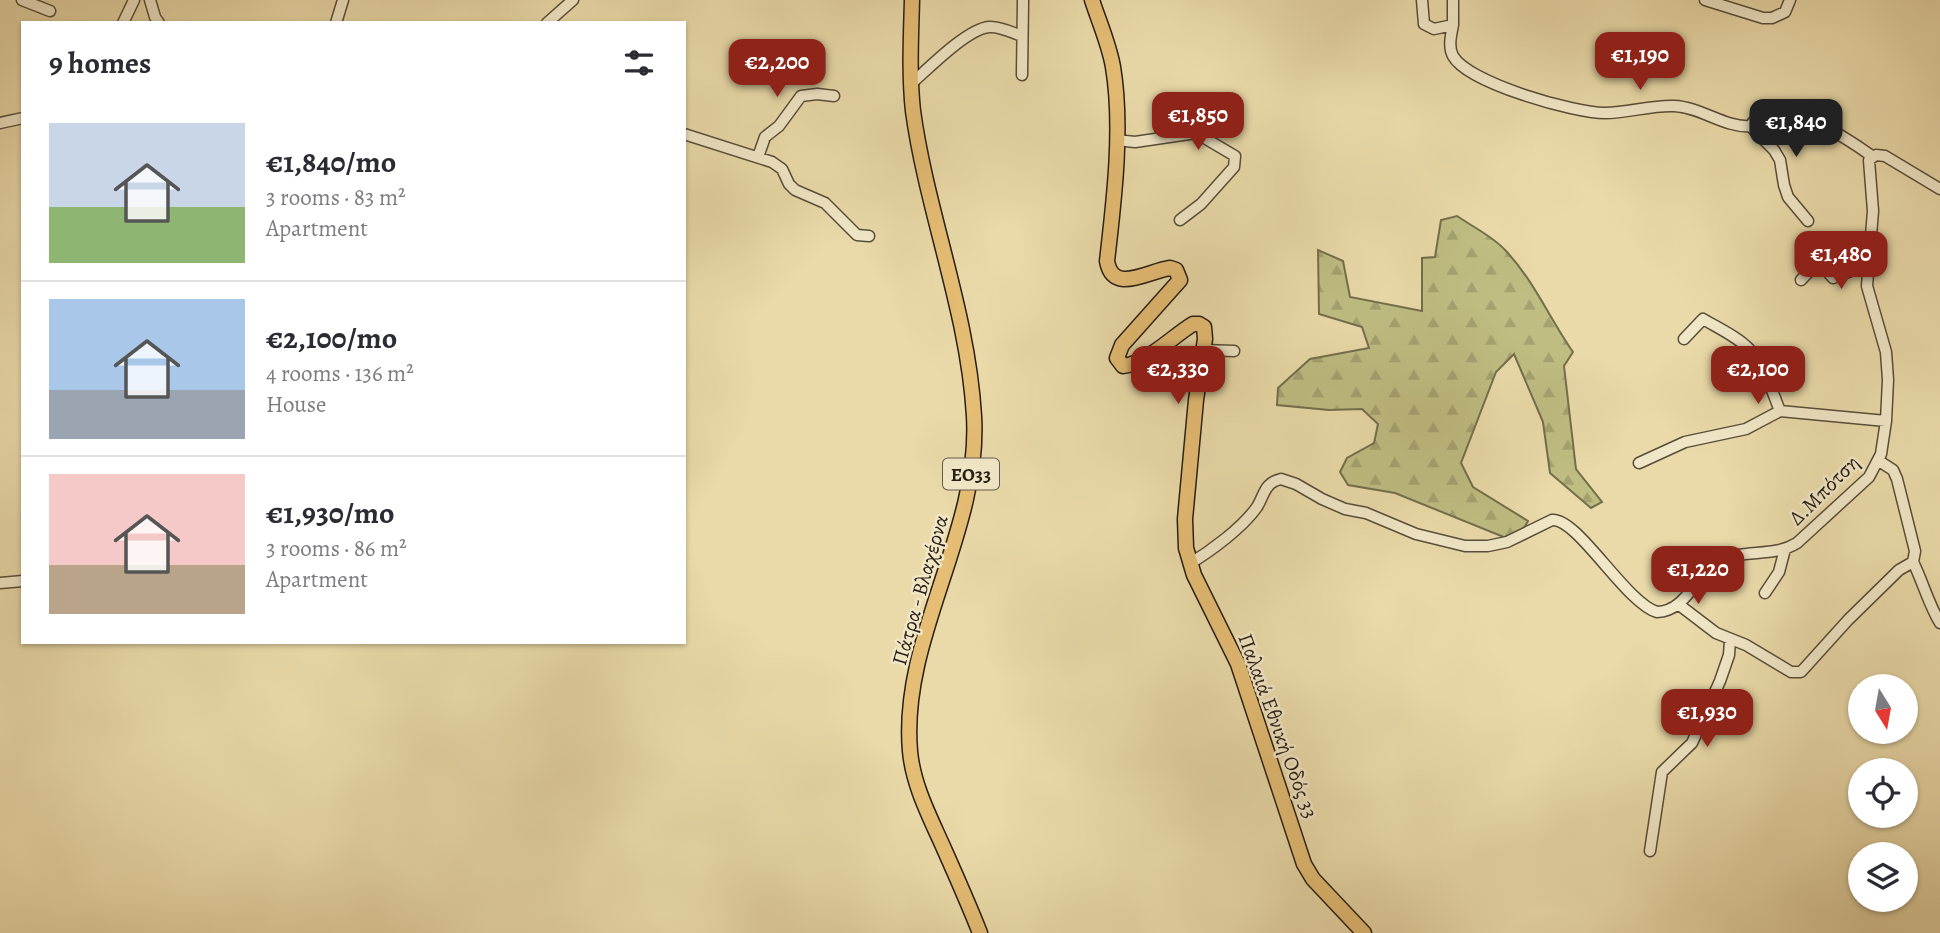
<!DOCTYPE html>
<meta charset="utf-8">
<style>
:root{--surface:#fff;--page:#f2f2f3;--text:#2b2b33;--muted:#7c7c81;--line:#e1e1e2;--accent:#8f2418}
body{margin:0;font-family:Alegreya,serif;background:var(--page);color:var(--text);height:100vh;display:flex;flex-direction:column;font-size:26px;white-space:nowrap}
*{box-sizing:border-box;margin:0}
p{font-size:23px;color:var(--muted)}
.icon{flex:none;width:38px;height:38px;fill:none;stroke:currentColor;stroke-width:2;stroke-linecap:round;stroke-linejoin:round}
.map{position:relative;flex:1;overflow:hidden}
.sheet{position:absolute;left:21px;top:21px;width:665px;height:623px;display:flex;flex-direction:column;background:var(--surface);border-radius:0px;box-shadow:0 2px 5px #0004}
.sheet>*{flex:none}
.needle{width:46px;rotate:169deg}
.fabs{position:absolute;left:1848px;top:674px;display:grid;gap:14px}
.fabs a{display:grid;place-items:center;width:70px;height:70px;border-radius:50%;background:var(--surface);box-shadow:0 2px 5px #0004;font-size:35px}
.price{position:absolute;translate:-50% -60px;padding:0 16px;border-radius:14px;background:var(--accent);color:#fff;font-size:23px;line-height:46px;filter:drop-shadow(0 2px 4px #0008)}
.price::after{content:'';position:absolute;left:50%;top:42px;width:21px;height:16px;margin-left:-10px;background:inherit;clip-path:polygon(0 0,100% 0,50% 100%)}
.price.current{background:#222;color:#fff}
ul{padding:0;list-style:none}
li{display:flex;align-items:center;gap:21px;height:175px;padding:0 28px}
li+li{border-top:2px solid var(--line)}
li span{display:grid;place-items:center;flex:none;width:196px;height:140px;border-radius:0px;color:#555}
li>.icon{margin-inline-start:auto}
span .icon{width:84px;height:84px;fill:#fffc;stroke-width:1}
li b{font-size:30px}
h2{display:flex;justify-content:space-between;align-items:center;height:84px;padding:0 28px;font-size:30px}
.map>svg:first-child{display:block}
.forest{fill:url(#forest-firs);stroke:#736e4c;stroke-width:2}
.lines{fill:none;stroke-linecap:round;stroke-linejoin:round}
.minor-casing{stroke:#584d3a;stroke-width:13}
.major-casing{stroke:#271e15;stroke-width:17}
.minor{stroke:#f1e7c7;stroke-width:10}
.major{stroke:#e5bd74;stroke-width:14}
.labels{text-anchor:middle;stroke-width:5;stroke-linejoin:round;paint-order:stroke}
.shield{fill:#f1e7c7;stroke:#645a4a;stroke-width:2}
.shield-label{font-size:19px;font-weight:bold;fill:#271e15}
.street-label{font-size:21px;fill:#271e15;stroke:#f1e7c7}
</style>
<div class="map">
<svg width="1940" height="933" viewBox="0 0 1940 933">
<defs>
<pattern id="forest-firs" width="22" height="20" patternUnits="userSpaceOnUse" patternTransform="scale(1.75)"><rect width="22" height="20" fill="#bfbd82"/><path d="M5 1l3.5 6h-7zM16 11l3.5 6h-7z" fill="#a4a26f"/></pattern>
</defs>
<rect width="100%" height="100%" fill="#eadaa9"/>
<filter id="stains"><feTurbulence type="fractalNoise" baseFrequency=".00286" numOctaves="4"/><feColorMatrix values="0 0 0 0 .2 0 0 0 0 .09 0 0 0 0 .02 0 0 0 .5 -.17"/></filter>
<radialGradient id="worn" r=".72"><stop offset=".6" stop-color="#630" stop-opacity="0"/><stop offset="1" stop-color="#630" stop-opacity=".3"/></radialGradient>
<!-- forest -->
<path class="forest" d="M1457 216C1473 227 1494 237 1506 251 1534 281 1550 319 1573 352L1564 366 1576 469 1602 502 1591 508 1550 473 1543 422 1514 354 1496 372 1461 463 1473 487 1528 521 1516 542 1395 493 1348 485 1340 472 1347 458 1374 443 1378 424 1362 409 1329 410 1277 405 1278 388 1310 359 1369 348 1362 327 1319 314 1318 250 1343 261 1350 297 1422 311V258L1435 257 1441 220Z"/>
<g class="lines">
<defs>
<path id="minor" d="M22 0 50 11
M150 0 155 17 159 23
M1422 0 1424 24 1434 29 1453 25C1451 35 1448 47 1453 56 1468 83 1574 113 1605 113 1628 113 1651 105 1674 106 1701 107 1725 128 1750 126 1777 88 1844 137 1872 156
M1705 0 1763 18H1772L1785 12 1790 0
M123 23 134 0
M336 23 343 0
M547 23 573 0
M1453 25V0
M1022 75 1023 1
M912 83C929 68 967 29 989 27 1000 26 1013 33 1022 36
M0 123 23 118
M1750 126 1774 150 1780 160 1784 185 1788 197 1808 221
M684 134 772 162 782 169 789 184 795 190 825 203 857 235 869 236
M1116 140 1135 142 1196 133 1235 156 1234 167 1201 204 1180 220
M758 157 765 137 779 126 801 96 817 94 834 96
M1801 280 1817 263H1820L1833 278 1869 264
M1684 339 1703 319C1718 328 1738 337 1750 350 1765 367 1772 391 1780 411
M1203 350 1234 351
M1639 463 1685 442 1746 429 1780 411 1886 421
M1913 562C1923 582 1928 603 1940 623
M1189 564C1211 551 1242 528 1257 507 1265 494 1264 483 1281 479L1296 484 1322 499 1345 509 1366 513 1416 534 1465 546H1488L1507 542 1552 520C1577 517 1626 603 1657 612 1687 611 1695 575 1718 562 1742 548 1773 558 1797 543L1869 477 1881 454 1886 421 1888 380 1886 352 1867 286 1873 211 1869 160 1876 155 1885 156 1940 189
M0 583 23 581
M1765 593 1779 572 1785 549
M1678 604 1716 633 1746 645 1791 672H1801L1848 620 1899 570 1913 562 1915 551 1897 479 1893 470 1879 461
M1650 851 1662 772 1692 743 1720 681 1729 655 1730 640"/>
<path id="major" d="M912 0C911 37 909 74 913 111 927 213 968 312 974 416 981 532 900 637 910 751 913 786 931 819 945 851 957 878 969 905 980 933
M1092 0C1099 22 1109 44 1113 67 1123 127 1114 201 1107 261 1113 295 1148 271 1170 268L1176 270 1180 280 1122 345 1117 358 1123 366C1146 364 1173 336 1193 324H1199L1204 327 1205 339 1196 400 1185 519 1186 548 1194 575 1238 664 1304 864 1313 879 1364 933"/>
</defs>
<!-- minor casing -->
<use href="#minor" class="minor-casing"/>
<!-- major casing -->
<use href="#major" class="major-casing"/>
<!-- minor -->
<use href="#minor" class="minor"/>
<!-- major -->
<use href="#major" class="major"/>
</g>
<g class="labels">
<!-- shield labels -->
<rect class="shield" x="943" y="458.5" width="56" height="31" rx="5"/>
<g class="shield-label">
<text x="971" y="481">ΕΟ33</text>
</g>
<!-- street labels -->
<g class="street-label">
<text transform="translate(1824 490) rotate(-45)" y="7">Δ.Μπότση</text>
<text transform="translate(920 590) rotate(-74)" y="7">Πάτρα - Βλαχέρνα</text>
<text transform="translate(1278 726) rotate(70)" y="7">Παλαιά Εθνική Οδός 33</text>
</g>
</g>
<rect width="100%" height="100%" filter="url(#stains)"/>
<rect width="100%" height="100%" fill="url(#worn)"/>
</svg>
<div class="fabs">
<a><svg class="needle" viewBox="-14 -14 28 28"><path d="M0-13l5 13h-10z" fill="#e53935"/><path d="M0 13l5-13h-10z" fill="#7c7c81"/></svg></a>
<a><svg class="icon" aria-label="locate" viewBox="0 0 24 24"><circle cx="12" cy="12" r="6"/><path d="M12 2v4M12 18v4M2 12h4M18 12h4"/></svg></a>
<a><svg class="icon" aria-label="layers" viewBox="0 0 24 24"><path d="M12 4l9 5-9 5-9-5zM3 14l9 5 9-5"/></svg></a>
</div>
<b class="price" style="left:1640px;top:92px">€1,190</b>
<b class="price" style="left:777px;top:99px">€2,200</b>
<b class="price" style="left:1198px;top:152px">€1,850</b>
<b class="price current" style="left:1796px;top:159px">€1,840</b>
<b class="price" style="left:1841px;top:291px">€1,480</b>
<b class="price" style="left:1178px;top:406px">€2,330</b>
<b class="price" style="left:1758px;top:406px">€2,100</b>
<b class="price" style="left:1698px;top:606px">€1,220</b>
<b class="price" style="left:1707px;top:749px">€1,930</b>
<section class="sheet">
<h2>9 homes<svg class="icon" aria-label="filters" viewBox="0 0 24 24"><path d="M4 7h16M4 17h16"/><circle cx="9" cy="7" r="2"/><circle cx="15" cy="17" r="2"/></svg></h2>
<ul>
<li><span style="background:linear-gradient(#c9d6e8 60%,#8fb573 0)"><svg class="icon" aria-label="home" viewBox="0 0 24 24"><path d="M3 11l9-7 9 7M6 9v11h12V9"/></svg></span><div><b>€1,840/mo</b><p>3 rooms · 83 m²</p><p>Apartment</p></div></li>
<li><span style="background:linear-gradient(#a9c7e8 65%,#9aa5b1 0)"><svg class="icon" aria-label="home" viewBox="0 0 24 24"><path d="M3 11l9-7 9 7M6 9v11h12V9"/></svg></span><div><b>€2,100/mo</b><p>4 rooms · 136 m²</p><p>House</p></div></li>
<li><span style="background:linear-gradient(#f6c9c9 65%,#b9a48a 0)"><svg class="icon" aria-label="home" viewBox="0 0 24 24"><path d="M3 11l9-7 9 7M6 9v11h12V9"/></svg></span><div><b>€1,930/mo</b><p>3 rooms · 86 m²</p><p>Apartment</p></div></li>
</ul>
</section>
</div>
